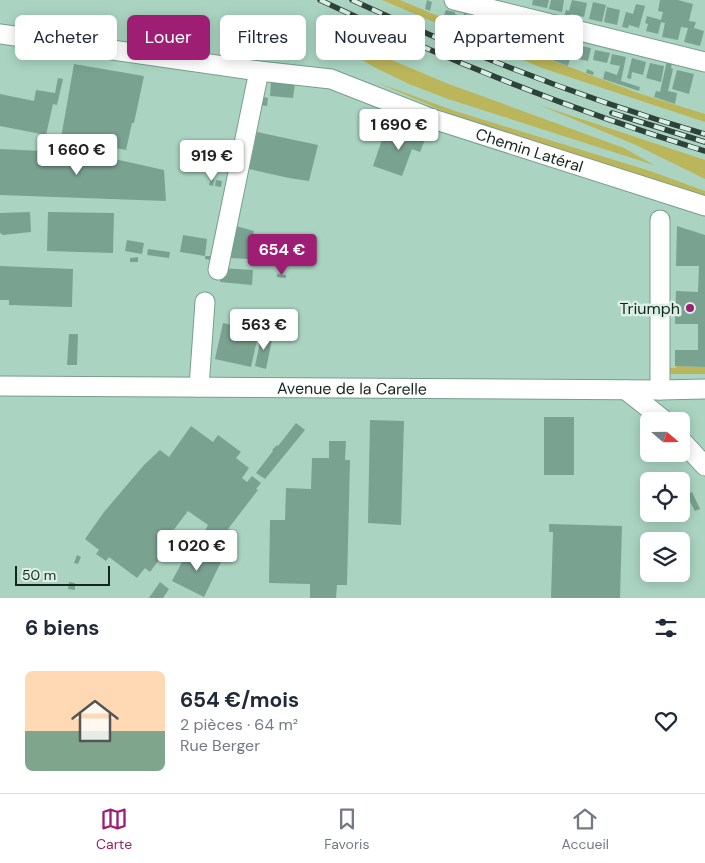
<!DOCTYPE html>
<html lang="fr">
<meta charset="utf-8">
<style>
:root{--surface:#fff;--page:#f2f2f3;--text:#1f2937;--muted:#747a83;--line:#e0e1e3;--accent:#9d1e73}
body{margin:0;font-family:"DM Sans",sans-serif;background:var(--page);color:var(--text);height:100vh;display:flex;flex-direction:column;font-size:19px;white-space:nowrap}
*{box-sizing:border-box;margin:0}
p{font-size:16px;color:var(--muted)}
.icon{flex:none;width:28px;height:28px;fill:none;stroke:currentColor;stroke-width:2;stroke-linecap:round;stroke-linejoin:round}
.map{position:relative;height:598px;overflow:hidden}
.details{display:flex;flex-direction:column;background:var(--surface);flex:1}
.details>*{flex:none}
.banner{position:absolute;left:15px;top:15px;width:675px;height:45px;display:flex;gap:10px}
.needle{width:32px;rotate:110deg}
.fabs{position:absolute;left:640px;top:412px;display:grid;gap:10px}
.fabs a{display:grid;place-items:center;width:50px;height:50px;border-radius:8px;background:var(--surface);box-shadow:0 2px 12px #0003;font-size:25px}
.scale{position:absolute;left:15px;bottom:12px;width:95px;box-sizing:border-box;padding-left:5px;border:2px solid #16261f;border-top:0;font-size:14px;line-height:18px;white-space:nowrap;color:#16261f;-webkit-text-stroke:4px #daefe5;paint-order:stroke}
.price{position:absolute;translate:-50% -42px;padding:0 11px;border-radius:5px;background:#fff;color:#222;font-size:16px;line-height:32px;filter:drop-shadow(0 1px 2px #0008)}
.price::after{content:'';position:absolute;left:50%;top:30px;width:15px;height:11px;margin-left:-8px;background:inherit;clip-path:polygon(0 0,100% 0,50% 100%)}
.price.on{background:var(--accent);color:#fff}
ul{padding:0;list-style:none}
li{display:flex;align-items:center;gap:15px;height:125px;padding:0 25px}
li+li{border-top:1px solid var(--line)}
li span{display:grid;place-items:center;flex:none;width:140px;height:100px;border-radius:8px;color:#555}
li>.icon{margin-inline-start:auto}
span .icon{width:60px;height:60px;fill:#fffc;stroke-width:1}
li b{font-size:21px}
h2{display:flex;justify-content:space-between;align-items:center;height:60px;padding:0 25px;font-size:21px}
.pill{padding:0 18px;border-radius:8px;background:var(--surface);box-shadow:0 2px 12px #0003;font-size:18px;line-height:45px}
.pill.on{background:var(--accent);color:#fff}
.dock{display:flex;justify-content:space-around;align-items:center;height:70px;border-top:1px solid var(--line);background:var(--surface);font-size:14px;color:var(--muted)}
.dock a{display:grid;justify-items:center;gap:2px}
.dock .on{color:var(--accent)}
.map>svg:first-child{display:block}
.green{fill:#bbb55b}
.building{fill:#7aa290}
.lines{fill:none;stroke-linecap:round;stroke-linejoin:round}
.minor-casing{stroke:#769e8c;stroke-width:21}
.minor{stroke:#fff;stroke-width:19}
.rail-casing{stroke:#2e4239;stroke-width:5.5}
.rail{stroke:#daefe5;stroke-width:4;stroke-dasharray:11;stroke-linecap:butt}
.poi-dot{fill:#9d1e73;stroke:#daefe5;stroke-width:2}
.labels{text-anchor:middle;stroke-width:5;stroke-linejoin:round;paint-order:stroke}
.street-label{font-size:16px;fill:#16261f;stroke:#daefe5}
.poi-label{font-size:16px;fill:#16261f;stroke:#daefe5;text-anchor:end}
</style>
<div class="map">
<svg width="705" height="598" viewBox="0 0 705 598">
<rect width="100%" height="100%" fill="#aad4c1"/>
<!-- green -->
<path class="green" d="M382 0H400L474 31 638 93 705 114V122L542 68Z
M328 33 446 83 624 148 654 165 448 99 409 84 374 67 354 55Z
M373 81 455 111 650 171 705 191V200L488 130Z
M539 105 705 160V179L636 145Z
M676 366 705 367V374H667V368H676Z"/>
<!-- building -->
<path class="building" d="M427 0 432 2 430 11 425 9Z
M533 0H549L547 8 532 5Z
M551 0H564L562 12 549 9Z
M572 0 587 3 584 17 571 14 569 22 563 20 566 10 569 11Z
M660 0H678L693 4 689 21 696 22 694 28 704 31 700 46 684 42 688 28 681 27 678 40 662 37 665 23 661 22 658 34 646 31 648 24 645 23 647 16 661 20 663 12 658 11Z
M593 2 606 5 602 22 589 19Z
M636 4 645 6 639 28 629 25 628 28 622 27 626 12 633 14Z
M607 7 620 10 617 25 604 22Z
M446 10 455 12V14L463 17 465 10H468L466 17 488 23 486 29 501 33 502 28 509 30 508 35 514 37 517 24 522 25 520 36 521 37 523 31 537 35 533 53 529 52 530 48 524 46 523 49 443 18Z
M540 36 555 40 553 46 572 51 568 66 544 57 545 54 537 49Z
M576 45 591 48 588 61 573 58Z
M595 50 610 53 607 63 593 60Z
M612 54 626 57 621 81 640 87 639 91 603 79 605 71 617 75 620 66 610 64Z
M632 58 646 62 643 75 632 72 631 79 627 78Z
M667 61 672 63 671 68 673 69 668 91 677 93 675 104 654 97 656 91 660 92Z
M650 63 664 66 661 82 646 78Z
M74 64 144 76 134 123H132L126 150 61 138Z
M587 69 594 72 593 75 586 73Z
M677 70 694 74 689 94 672 89Z
M58 78 63 79 57 105 53 104 46 135 0 126V94L34 101 36 90 55 93Z
M271 81 295 83 293 98 270 96Z
M263 97 268 98 267 106 261 105Z
M409 125 417 128 416 131 427 135 420 152 412 149 402 176 373 166 384 134 402 140 406 129 408 130Z
M257 132 318 145 309 181 289 178 249 169Z
M42 143 164 170 166 201 0 195V149L42 151Z
M211 179H214L213 186 209 185Z
M216 180 222 181 221 187 215 186Z
M30 212 31 232 3 235 0 233V213Z
M48 212 114 213 113 253 47 251Z
M236 226 254 231 249 259 230 258Z
M677 226 705 235V367L675 366V350H698V324H675L676 291 698 292 699 266H676Z
M183 235 207 239 205 256H211L210 260 205 259V256L180 252Z
M127 240 144 243 142 254 125 251Z
M148 249 170 252 169 258 147 255Z
M138 257V262H130V258Z
M0 266 73 269 72 307 9 305V300H0Z
M221 268 253 270 252 285 220 282Z
M277 274 286 275V278L277 277Z
M223 323 259 331 251 367 215 359Z
M262 333 273 335 266 369 255 366Z
M69 334H78L77 365H67Z
M544 417H574V475H544Z
M370 420 404 421 401 525 368 523Z
M296 423 305 430 265 479 256 473 273 451 272 450 277 445 278 446Z
M191 426 213 442 218 435 241 452 236 458 249 468 242 478 247 482 252 476 261 483 256 489 258 490 228 529 237 533 222 561 190 546 198 530 204 533 208 525 188 511 159 549 164 553 150 572 145 568 137 578 109 557 106 561 96 554 99 550 85 539 104 512 144 465 160 450 169 457Z
M329 441H346L345 460H350L347 585H337L336 598H310V584L269 583 270 520H285L286 488 311 489 312 458H329Z
M692 492 700 509 695 511 686 494Z
M549 524 622 526 620 598H551L553 532H549Z
M190 547 221 562 204 597 172 581Z
M77 555 81 557 78 564 74 563Z
M69 582 75 583V590L68 589Z
M160 582 169 589 163 598H149Z"/>
<g class="lines">
<defs>
<g id="minor">
<path d="M454 0 705 62"/>
<path id="s1" d="M0 34 259 71 331 79 433 119 705 206"/>
<path d="M660 220V390"/>
<path d="M218 270 259 71"/>
<path id="s2" d="M0 386 660 390 705 389"/>
<path d="M199 387 205 302"/>
<path d="M626 390 665 421"/>
<path d="M681 440 705 466"/>
</g>
</defs>
<!-- minor casing -->
<use href="#minor" class="minor-casing"/>
<!-- minor -->
<use href="#minor" class="minor"/>
<defs>
<path id="rail" d="M320 0C444 59 573 111 705 151
M352 0C466 53 584 99 705 134
M612 113 705 142"/>
</defs>
<!-- rail casing -->
<use href="#rail" class="rail-casing"/>
<!-- rail -->
<use href="#rail" class="rail"/>
</g>
<!-- markers -->
<circle class="poi-dot" cx="690" cy="308" r="5"/>
<g class="labels">
<!-- street labels -->
<g class="street-label">
<text dy="6" stroke="none"><textPath href="#s1" startOffset="545">Chemin Latéral</textPath></text>
<text dy="6" stroke="none"><textPath href="#s2" startOffset="352">Avenue de la Carelle</textPath></text>
</g>
<!-- poi labels -->
<g class="poi-label">
<text x="680" y="314">Triumph</text>
</g>
</g>
</svg>
<div class="fabs">
<a><svg class="needle" viewBox="-14 -14 28 28"><path d="M0-13l5 13h-10z" fill="#e53935"/><path d="M0 13l5-13h-10z" fill="#747a83"/></svg></a>
<a><svg class="icon" aria-label="locate" viewBox="0 0 24 24"><circle cx="12" cy="12" r="6"/><path d="M12 2v4M12 18v4M2 12h4M18 12h4"/></svg></a>
<a><svg class="icon" aria-label="layers" viewBox="0 0 24 24"><path d="M12 4l9 5-9 5-9-5zM3 14l9 5 9-5"/></svg></a>
</div>
<div class="scale">50 m</div>
<b class="price" style="left:399px;top:151px">1 690 €</b>
<b class="price" style="left:77px;top:176px">1 660 €</b>
<b class="price" style="left:212px;top:182px">919 €</b>
<b class="price on" style="left:282px;top:276px">654 €</b>
<b class="price" style="left:264px;top:351px">563 €</b>
<b class="price" style="left:197px;top:572px">1 020 €</b>
<div class="banner">
<a class="pill">Acheter</a>
<a class="pill on">Louer</a>
<a class="pill">Filtres</a>
<a class="pill">Nouveau</a>
<a class="pill">Appartement</a>
</div>
</div>
<section class="details">
<h2>6 biens<svg class="icon" aria-label="filters" viewBox="0 0 24 24"><path d="M4 7h16M4 17h16"/><circle cx="9" cy="7" r="2"/><circle cx="15" cy="17" r="2"/></svg></h2>
<ul>
<li><span style="background:linear-gradient(#ffd9b3 60%,#7fa58c 0)"><svg class="icon" aria-label="home" viewBox="0 0 24 24"><path d="M3 11l9-7 9 7M6 9v11h12V9"/></svg></span><div><b>654 €/mois</b><p>2 pièces · 64 m²</p><p>Rue Berger</p></div><svg class="icon" aria-label="heart" viewBox="0 0 24 24"><path d="M12 20l-8-8c-3-5 5-10 8-4 3-6 11-1 8 4z"/></svg></li>
</ul>
</section>
<nav class="dock">
<a class="on"><svg class="icon" aria-label="map" viewBox="0 0 24 24"><path d="M3 6l6-2 6 2 6-2v14l-6 2-6-2-6 2zM9 4v14M15 6v14"/></svg>Carte</a>
<a><svg class="icon" aria-label="saved" viewBox="0 0 24 24"><path d="M7 4h10v16l-5-4-5 4z"/></svg>Favoris</a>
<a><svg class="icon" aria-label="home" viewBox="0 0 24 24"><path d="M3 11l9-7 9 7M6 9v11h12V9"/></svg>Accueil</a>
</nav>
